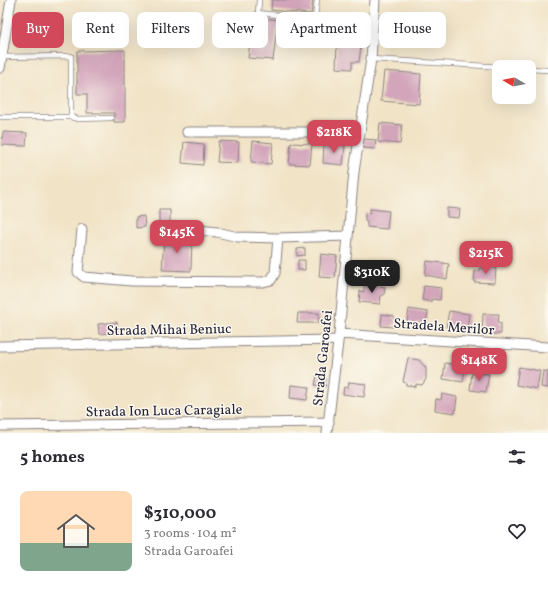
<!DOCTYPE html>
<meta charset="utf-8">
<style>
:root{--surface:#fff;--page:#f7f7f7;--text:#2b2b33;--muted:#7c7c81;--line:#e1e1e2;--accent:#d1495b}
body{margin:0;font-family:Vollkorn,serif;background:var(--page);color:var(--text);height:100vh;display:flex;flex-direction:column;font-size:15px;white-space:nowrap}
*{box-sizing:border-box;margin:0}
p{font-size:13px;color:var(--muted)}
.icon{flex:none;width:22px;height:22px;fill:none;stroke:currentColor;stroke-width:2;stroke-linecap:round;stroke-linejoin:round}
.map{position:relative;height:433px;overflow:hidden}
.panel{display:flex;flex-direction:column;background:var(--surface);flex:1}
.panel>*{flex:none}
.banner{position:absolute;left:12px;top:12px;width:524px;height:36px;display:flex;gap:8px}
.needle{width:26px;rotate:280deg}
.fabs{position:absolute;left:492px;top:60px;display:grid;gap:8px}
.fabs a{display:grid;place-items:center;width:44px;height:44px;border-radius:8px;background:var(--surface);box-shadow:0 4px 16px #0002;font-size:20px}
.price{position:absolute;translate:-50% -34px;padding:0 9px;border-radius:8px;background:var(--accent);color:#fff;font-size:13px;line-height:26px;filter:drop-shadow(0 1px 2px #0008)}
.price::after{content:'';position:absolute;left:50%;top:24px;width:12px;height:9px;margin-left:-6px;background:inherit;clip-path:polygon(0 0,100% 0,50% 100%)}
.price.on{background:#222;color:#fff}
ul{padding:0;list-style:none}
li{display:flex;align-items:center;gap:12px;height:100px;padding:0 20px}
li+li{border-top:1px solid var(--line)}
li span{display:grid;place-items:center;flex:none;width:112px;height:80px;border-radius:8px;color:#555}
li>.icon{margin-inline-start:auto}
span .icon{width:48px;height:48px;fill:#fffc;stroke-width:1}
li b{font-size:17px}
h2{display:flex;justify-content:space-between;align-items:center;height:48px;padding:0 20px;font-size:17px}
.tag{padding:0 14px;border-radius:8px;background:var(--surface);box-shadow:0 4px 16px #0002;font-size:14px;line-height:36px}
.tag.on{background:var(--accent);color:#fff}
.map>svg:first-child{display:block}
.building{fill:#d3a5bb}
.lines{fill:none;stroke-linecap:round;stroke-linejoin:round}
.lane-casing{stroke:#8a8280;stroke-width:6}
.street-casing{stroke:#8a8280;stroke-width:11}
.lane{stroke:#fff;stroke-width:4.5}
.street{stroke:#fff;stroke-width:9}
.labels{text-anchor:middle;stroke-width:3;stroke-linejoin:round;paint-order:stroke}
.street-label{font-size:14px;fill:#22223b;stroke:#fbf7ec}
</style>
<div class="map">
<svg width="548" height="433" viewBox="0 0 548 433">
<rect width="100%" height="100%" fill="#fbf7ec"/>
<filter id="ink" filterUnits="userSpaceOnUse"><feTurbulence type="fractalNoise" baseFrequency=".025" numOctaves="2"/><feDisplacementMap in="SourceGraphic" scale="8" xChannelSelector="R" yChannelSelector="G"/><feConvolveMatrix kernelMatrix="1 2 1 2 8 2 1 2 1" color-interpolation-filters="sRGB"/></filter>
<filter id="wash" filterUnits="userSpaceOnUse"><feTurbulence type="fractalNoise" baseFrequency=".012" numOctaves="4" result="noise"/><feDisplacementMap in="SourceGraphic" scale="16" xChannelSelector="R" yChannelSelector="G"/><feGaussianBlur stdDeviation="0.9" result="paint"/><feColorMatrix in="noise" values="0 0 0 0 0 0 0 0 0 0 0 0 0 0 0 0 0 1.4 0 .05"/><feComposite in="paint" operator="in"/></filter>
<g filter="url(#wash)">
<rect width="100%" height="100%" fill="#f1e3c6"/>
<g id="blocks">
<!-- building -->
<path class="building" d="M272 0H313L311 14 271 10Z
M253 17 278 20 273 60 248 58Z
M337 44 361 46 359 62H352V69L336 68Z
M125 50V122H114V113H87V94H77V51Z
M384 71 421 74 419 104 381 101Z
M380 123 402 125 400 144 378 142Z
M3 132 27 133 26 146 2 145Z
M364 139 376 140 375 149 363 148Z
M219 141 239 142 238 163 217 162Z
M253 141 273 143 271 164 251 162Z
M184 142 204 144 203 165 182 163Z
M291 143 312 144 310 165 289 164Z
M324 143 345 145 343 165 323 163Z
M447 208 460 209 459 218 447 217Z
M370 209 389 211 387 229 367 227V222L365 221V213L370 214Z
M159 210H170V227H159Z
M144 216 145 227 136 228V217Z
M164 237 192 238 191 271 162 270Z
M305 248V255L297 256V249Z
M321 254 337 256 335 278 319 277Z
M298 260H305V270H298Z
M427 261 449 264 447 279 425 275Z
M489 264 496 265 495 283 474 282 475 271H480V268L489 269Z
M364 285 385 287 384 295H381L380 304 359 302 360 291 364 292Z
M424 286 441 288 440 300 431 299V302L422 300Z
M409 309 428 312 426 324 417 323 416 328 412 327V323L407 322Z
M449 311 469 314 467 330 446 327Z
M298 313H319V323H297Z
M382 314 394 316V320H396L395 324H393V327L381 326Z
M483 314H499L498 323H501V334H482Z
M117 322 118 332 99 334 98 324Z
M408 358 419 360 426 368V379L422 385 416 384V387L406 385V383L403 382Z
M445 363 465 366 463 382 443 379Z
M519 367 540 371 537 389 516 385Z
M543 371 548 372V388L541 387Z
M472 372 489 374 486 392 470 390Z
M317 376 326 378 325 387 315 385Z
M349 382 366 384 364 397 343 394 344 387 348 388Z
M291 385 309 387 307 400 290 398Z
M442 394 457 397 455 413 435 410 436 399 441 400Z"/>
</g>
</g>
<g filter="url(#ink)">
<use href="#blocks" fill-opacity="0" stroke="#8a8280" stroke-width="1"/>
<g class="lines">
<defs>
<path id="lane" d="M259 0 258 13 315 19 317 0
M371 59 502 67
M529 69 548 70
M0 117H71V56L2 57
M71 117 78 119 111 118"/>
<path id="street" d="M0 68 11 0
M187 132H359
M173 227 217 232 238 237 278 238
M82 229 78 272 84 277 132 281 263 282 271 280 275 273 278 238 348 236
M339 334 548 347
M0 346 338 340
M0 426 329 422
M327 433 339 334 354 172 371 59 375 0"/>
</defs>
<!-- lane casing -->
<use href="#lane" class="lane-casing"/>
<!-- street casing -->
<use href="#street" class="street-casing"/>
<!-- lane -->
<use href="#lane" class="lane"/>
<!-- street -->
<use href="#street" class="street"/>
</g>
</g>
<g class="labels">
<!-- street labels -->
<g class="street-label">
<text transform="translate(444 326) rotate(4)" y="5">Stradela Merilor</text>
<text transform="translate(169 329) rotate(-1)" y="5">Strada Mihai Beniuc</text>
<text transform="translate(322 358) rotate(-84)" y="5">Strada Garoafei</text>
<text transform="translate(164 410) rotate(-1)" y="5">Strada Ion Luca Caragiale</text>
</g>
</g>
</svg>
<div class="fabs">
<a><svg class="needle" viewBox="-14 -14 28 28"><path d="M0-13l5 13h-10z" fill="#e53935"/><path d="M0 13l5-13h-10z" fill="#7c7c81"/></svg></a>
</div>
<b class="price" style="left:334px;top:154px">$218K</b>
<b class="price" style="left:177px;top:254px">$145K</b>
<b class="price" style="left:486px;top:275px">$215K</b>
<b class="price on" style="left:372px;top:294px">$310K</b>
<b class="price" style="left:479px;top:382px">$148K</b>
<div class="banner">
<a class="tag on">Buy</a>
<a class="tag">Rent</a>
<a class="tag">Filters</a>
<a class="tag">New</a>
<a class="tag">Apartment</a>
<a class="tag">House</a>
</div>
</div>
<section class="panel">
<h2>5 homes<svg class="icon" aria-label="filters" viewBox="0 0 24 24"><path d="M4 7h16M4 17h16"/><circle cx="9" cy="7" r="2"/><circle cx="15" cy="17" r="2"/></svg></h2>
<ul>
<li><span style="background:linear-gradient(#ffd9b3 65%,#7fa58c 0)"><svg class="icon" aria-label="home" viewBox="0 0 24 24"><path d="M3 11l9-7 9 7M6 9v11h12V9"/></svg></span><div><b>$310,000</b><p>3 rooms · 104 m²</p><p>Strada Garoafei</p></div><svg class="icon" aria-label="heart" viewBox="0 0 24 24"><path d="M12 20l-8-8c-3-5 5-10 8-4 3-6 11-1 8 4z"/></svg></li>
</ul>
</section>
